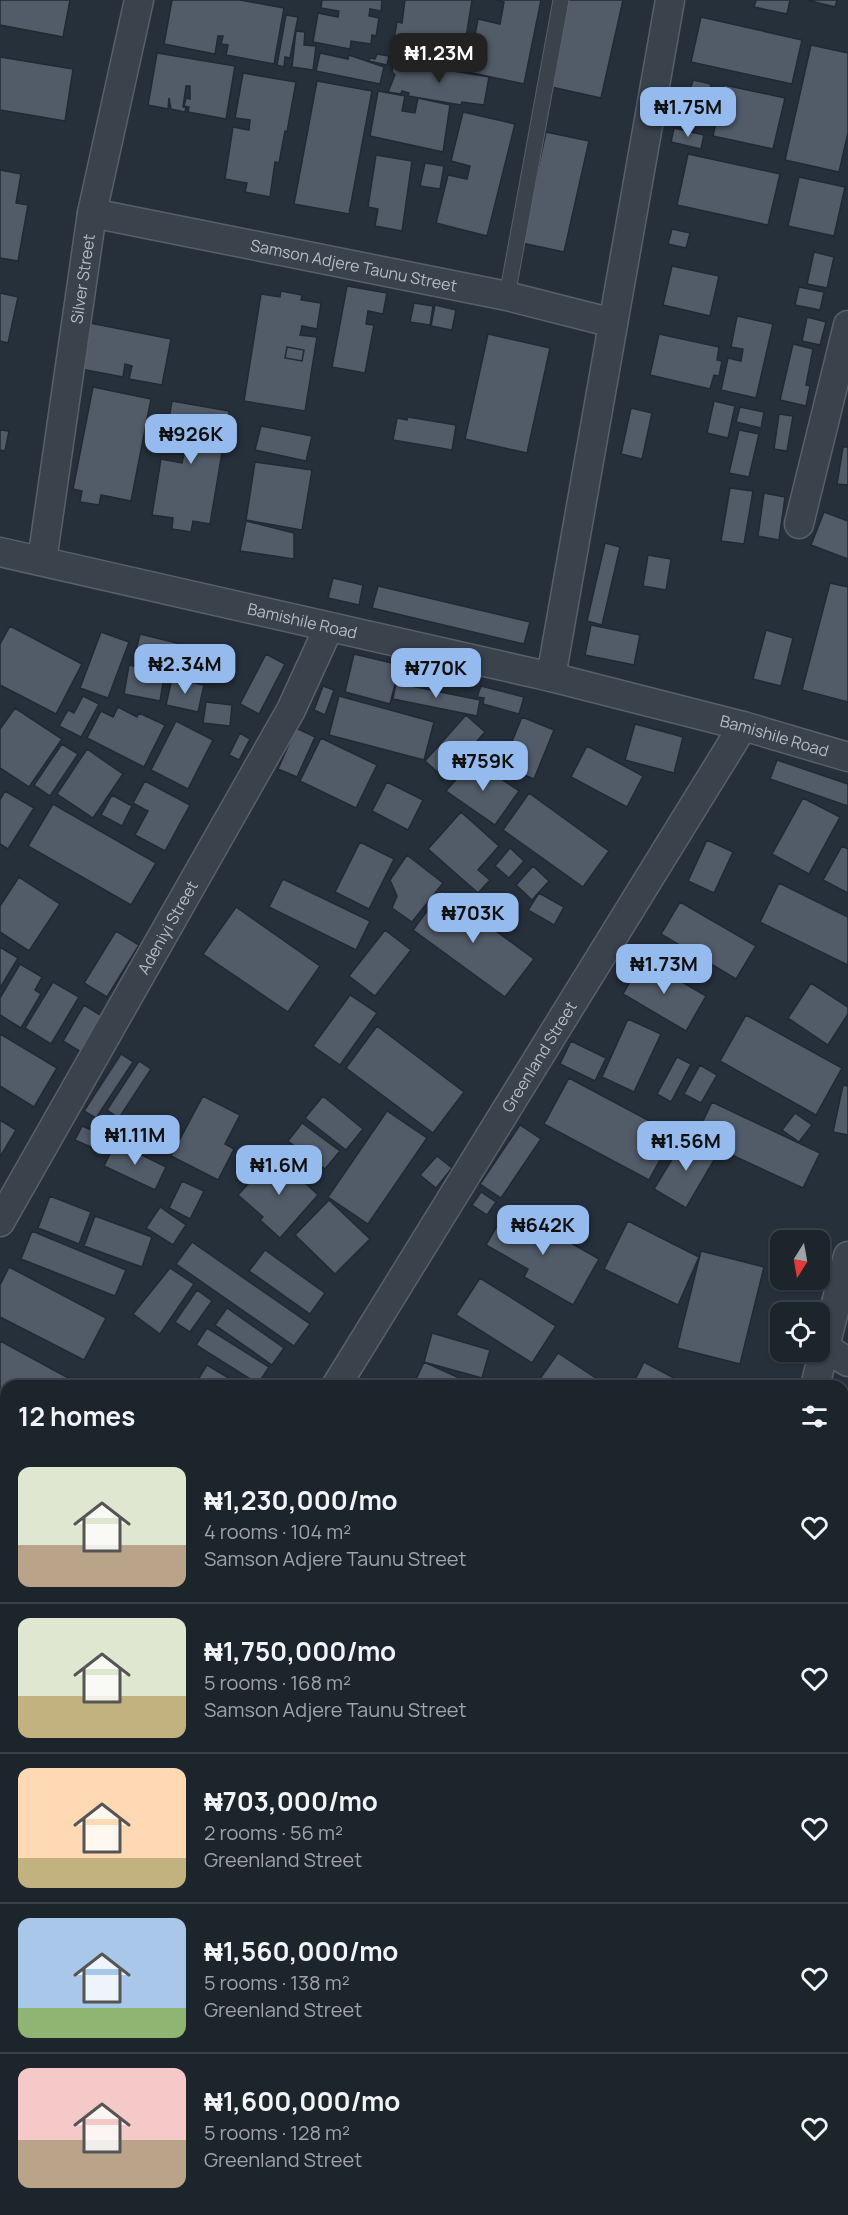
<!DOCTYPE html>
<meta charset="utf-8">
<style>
:root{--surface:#1c242c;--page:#252c34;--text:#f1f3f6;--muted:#a0a4a9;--line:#3a4148;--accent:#95baed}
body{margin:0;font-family:Manrope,sans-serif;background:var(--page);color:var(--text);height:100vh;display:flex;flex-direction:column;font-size:22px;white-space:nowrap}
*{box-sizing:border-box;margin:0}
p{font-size:20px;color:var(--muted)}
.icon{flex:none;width:33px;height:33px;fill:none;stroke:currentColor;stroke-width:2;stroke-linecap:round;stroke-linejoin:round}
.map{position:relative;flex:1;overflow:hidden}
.sheet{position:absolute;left:0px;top:1380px;width:849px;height:836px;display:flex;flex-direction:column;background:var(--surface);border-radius:18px 18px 0 0;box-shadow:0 2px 4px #0004,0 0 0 2px var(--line)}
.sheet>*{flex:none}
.needle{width:39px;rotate:191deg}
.fabs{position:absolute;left:770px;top:1230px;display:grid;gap:12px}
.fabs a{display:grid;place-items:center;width:60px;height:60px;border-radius:12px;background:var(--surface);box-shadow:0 2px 4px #0004,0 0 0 2px var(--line);font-size:30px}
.price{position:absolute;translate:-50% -51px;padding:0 14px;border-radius:12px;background:var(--accent);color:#111;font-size:20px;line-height:39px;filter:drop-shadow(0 2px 3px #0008)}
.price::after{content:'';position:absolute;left:50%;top:36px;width:18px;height:14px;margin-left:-9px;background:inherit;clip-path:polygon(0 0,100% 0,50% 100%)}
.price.current{background:#222;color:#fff}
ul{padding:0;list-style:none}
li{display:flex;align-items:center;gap:18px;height:150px;padding:0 18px}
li+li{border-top:2px solid var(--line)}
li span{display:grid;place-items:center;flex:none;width:168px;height:120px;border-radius:12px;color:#555}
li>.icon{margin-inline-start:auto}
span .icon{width:72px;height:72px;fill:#fffc;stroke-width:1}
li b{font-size:26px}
h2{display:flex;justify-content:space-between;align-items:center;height:72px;padding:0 18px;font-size:26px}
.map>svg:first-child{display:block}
.building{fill:#525c69;stroke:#212933;stroke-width:1.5}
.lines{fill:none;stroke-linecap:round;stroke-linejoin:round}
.service-casing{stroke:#58606a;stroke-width:17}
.minor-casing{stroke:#58606a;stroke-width:31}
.service{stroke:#3a424c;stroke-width:15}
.minor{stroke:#3a424c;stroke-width:28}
.labels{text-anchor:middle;stroke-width:5;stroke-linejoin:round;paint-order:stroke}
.street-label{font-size:16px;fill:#b6bdc7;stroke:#1f2731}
</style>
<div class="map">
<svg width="848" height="2215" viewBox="0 0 848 2215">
<rect width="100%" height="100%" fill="#26303b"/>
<!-- building -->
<path class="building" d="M0 0H70L63 37 0 25Z
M172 0H240L284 8 274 64 226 55 228 45 221 44 223 36H218L215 54 164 44Z
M322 0H382L381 11 370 9 369 16 379 18 376 36 372 35 371 44 351 41 350 49 313 42 318 13 338 17 339 11 321 8Z
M405 0H472L461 69 391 57 397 22 402 23Z
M495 0H541L524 84 468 72 478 19 500 24 504 2Z
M566 0H623L601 98 547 86Z
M756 0H790L787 14 754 7Z
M807 0H837L835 7Z
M286 15 298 17 290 58 285 57 284 67 277 65Z
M701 17 802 40 792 84 691 62Z
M296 31 305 32 304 45 316 46 313 70 292 67Z
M811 45 848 53V133L839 172 785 160Z
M157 53 235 66 226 119 188 112 189 107 184 106 186 98 190 99V86H186L183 107H186L185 112 171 109 169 98 168 109 148 105Z
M320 53 348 59 349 55 384 67 380 84 316 71Z
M377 54 389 56 387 65 369 61 370 58 375 59Z
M0 57 73 69 65 121 0 110Z
M394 61 489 77 484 105 462 102 461 105 408 96 409 93 402 91 401 94 388 92 395 75 392 72Z
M243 73 296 82 287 132 285 131 279 163 275 162 270 197 245 192 247 183 225 179 233 127 249 130 250 120 235 118Z
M693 80 711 84 707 103 688 99Z
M317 81 372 91 349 214 294 204Z
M724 85 785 98 773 149 713 136Z
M378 91 405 96 402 111 415 113 418 98 450 105 443 152 370 136Z
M463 112 515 124 487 236 436 223 448 175 467 179 470 166 451 161Z
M674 128 704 135 701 149 671 142Z
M546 132 589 141 564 252 522 243Z
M688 154 780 174 768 225 677 205Z
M376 155 412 161 402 231 375 226 378 209 368 207Z
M425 163 444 166 440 189 420 186Z
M0 170 21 174 16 203 28 205 18 261 0 258Z
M799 177 845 187 834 236 788 226Z
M672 229 690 233 686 248 668 244Z
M814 252 834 257 827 288 807 284Z
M672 266 719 276 710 316 663 305Z
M347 286 387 293 383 314 368 311 366 324 374 325 365 373 332 367Z
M799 287 824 292 820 310 795 305Z
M281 291 302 295 301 300 321 303 317 329 302 326 300 335 317 337 305 411 244 401 261 294 280 297Z
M0 293 18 297 8 343 0 341Z
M414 303 433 306 430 325 410 322Z
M435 305 456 310 452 330 431 326Z
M737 316 773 324 756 398 721 390 728 358 741 361 743 349 731 347Z
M807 317 826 322 820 345 802 341Z
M90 323 171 339 162 385 129 379 132 366 125 364 123 377 81 369Z
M488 334 550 348 527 453 465 439Z
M659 334 719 347 717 360 722 361 719 376 714 375 710 389 650 375Z
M793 344 813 349 806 385 810 386 806 406 780 400Z
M287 347 304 350 302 361 285 358Z
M93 387 151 399 131 501 101 495 99 505 80 502 82 491 73 489Z
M172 401 229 411 210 524 193 521 191 532 172 529 173 518 152 515 161 459 182 463 184 454 164 451Z
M714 401 735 406 728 438 707 433Z
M740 407 764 412 761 428 736 422Z
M631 408 652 413 642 459 621 454Z
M779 414 793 416 787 451 774 449Z
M408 417 456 425 452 450 393 440 397 418 407 420Z
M261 426 312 436 306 461 255 450Z
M0 430 9 431 5 451 0 450Z
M739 430 759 434 749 477 729 473Z
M843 447H848V485L837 484Z
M255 462 312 470 302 530 246 520Z
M730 488 753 491 744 544 721 541Z
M764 493 785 497 779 540 758 536Z
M824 512 848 521V559L811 545Z
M246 521 294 533V559L240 551Z
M605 543 620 547 602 625 587 621Z
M648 555 671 559 666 590 643 586Z
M333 578 363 585 359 605 328 598Z
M830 583 848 587V702L802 690Z
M378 586 530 622 524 644 372 608Z
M591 625 640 635 634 665 585 655Z
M10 626 82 664 56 714 0 685V644Z
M766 630 793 638 781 686 753 679Z
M101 632 129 642 108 698 80 688Z
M140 634 185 645 178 671 134 659Z
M191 651 205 654 199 676 186 673Z
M266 654 285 664 259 714 240 704Z
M354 654 400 665 390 704 345 692Z
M129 665 165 672 160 701 124 694Z
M172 678 204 685 198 712 166 705Z
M396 683 480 700 477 716 393 699Z
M323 686 334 690 325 715 314 710Z
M481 686 524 697 519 714 483 704 484 698 477 697Z
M83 696 99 704 81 737 59 726 68 710 74 713Z
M339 696 434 722 424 760 329 735Z
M206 702 232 705 230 726 203 723Z
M118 707 137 717 139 713 165 725 144 767 87 738 101 711 113 717Z
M15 708 62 739 29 787 0 768V729Z
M466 715 485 732 444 778 425 761Z
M522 717 554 730 534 779 502 766Z
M176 721 213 740 188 789 151 770Z
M635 724 683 737 674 773 625 760Z
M296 728 315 737 297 777 278 769Z
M240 733 250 739 239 760 229 755Z
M321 738 377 765 356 808 300 781Z
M62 744 78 754 50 796 34 785Z
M587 746 643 776 627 807 571 777Z
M87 749 123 774 93 818 57 794Z
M473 760 519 791 495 825 446 791Z
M777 760 848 784V806L770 779Z
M145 781 190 805 165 851 135 835 148 811 133 803Z
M387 782 423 800 408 830 372 811Z
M5 791 34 808 8 849 0 844V800Z
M529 793 609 851 583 887 503 830Z
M112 795 132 806 122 826 101 815Z
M803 798 840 817 809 874 772 854Z
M53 804 156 863 131 905 28 846Z
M461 812 499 846 478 870 490 880 478 893 428 849Z
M707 840 733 852 714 893 688 881Z
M360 842 394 859 369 909 335 892Z
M842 846 848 849V893L823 880Z
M510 848 524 861 509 878 495 866Z
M407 855 443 883 412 922 392 908 397 896 390 880Z
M533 866 549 881 532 900 516 885Z
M19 877 60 904 29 951 0 932V906Z
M283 879 370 921 356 950 269 907Z
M779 883 848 917V965L760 922Z
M442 891 534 959 505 997 413 930Z
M539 893 564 907 554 925 528 910Z
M680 902 756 946 736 979 661 934Z
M236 907 320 966 288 1012 203 954Z
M385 930 411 950 375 996 349 976Z
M116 931 139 945 107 997 84 983Z
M0 947 18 958 0 988Z
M643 959 706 996 686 1031 623 994Z
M20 964 42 977 35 990 41 994 21 1028 0 1015V998Z
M53 982 79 997 51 1044 25 1028Z
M811 983 848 1007V1014L828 1045 788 1018Z
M350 995 377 1013 340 1065 313 1046Z
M84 1005 102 1016 81 1052 63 1041Z
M746 1015 842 1068 816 1115 720 1061Z
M628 1019 661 1034 634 1092 602 1077Z
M377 1026 464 1092 433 1133 346 1068Z
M0 1034 57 1068 34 1107 0 1086Z
M571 1041 606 1058 595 1081 560 1064Z
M121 1054 133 1062 96 1118 84 1111Z
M677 1057 691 1064 671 1102 657 1094Z
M139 1061 151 1069 119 1118 107 1110Z
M700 1065 717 1075 701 1103 684 1094Z
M569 1078 674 1134 649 1180 544 1124Z
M843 1085 848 1086V1135L833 1132Z
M203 1096 240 1115 225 1144 234 1149 218 1180 171 1156Z
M323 1096 363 1129 346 1150 305 1118Z
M712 1102 820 1153 803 1188 695 1138Z
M387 1111 427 1138 368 1224 328 1197Z
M795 1113 812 1125 799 1142 782 1130Z
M0 1120 16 1130 0 1157Z
M302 1123 340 1151 325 1169 288 1141Z
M520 1125 541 1139 501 1198 480 1184Z
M82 1126 111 1138 104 1153 75 1140Z
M686 1136 717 1155 686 1208 654 1189Z
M116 1142 166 1167 155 1190 104 1166Z
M437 1156 452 1168 436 1188 420 1175Z
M284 1157 301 1172 298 1176 318 1195 280 1238 260 1220 263 1217 238 1195 257 1174 262 1179 267 1174 264 1172 276 1158 280 1162Z
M182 1181 204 1191 190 1219 169 1208Z
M481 1192 496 1202 487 1215 472 1205Z
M50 1196 91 1212 79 1244 38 1228Z
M329 1200 370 1239 335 1274 295 1235Z
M160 1207 186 1225 173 1245 146 1228Z
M508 1207 599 1259 573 1305 524 1277 528 1269 486 1245Z
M95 1216 152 1237 142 1267 84 1246Z
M628 1221 699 1257 678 1305 604 1269Z
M32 1231 126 1270 115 1296 21 1259Z
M192 1242 310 1324 294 1346 176 1264Z
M265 1250 325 1293 310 1314 249 1271Z
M701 1251 764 1267 740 1364 677 1348Z
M9 1267 106 1318 84 1360 0 1317V1285Z
M170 1268 194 1284 160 1334 133 1314Z
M480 1278 556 1326 532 1363 456 1315Z
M197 1290 212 1301 190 1332 175 1322Z
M227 1308 284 1348 272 1365 215 1325Z
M207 1328 269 1367 258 1384 196 1345Z
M432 1333 490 1350 482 1378 424 1362Z
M0 1341 72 1380 69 1386H6V1396L0 1393Z
M558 1353 600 1381 596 1386H535Z
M424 1362 477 1386H413Z
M644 1362 674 1378 670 1386H632Z
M207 1365 242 1386H194Z
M846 1388 848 1389V1410L843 1409Z
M4 1482 6 1483 5 1549 0 1546V1490Z
M845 1571H848V1662L843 1661Z
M843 1669 848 1670V1719L843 1718Z
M1 1763 6 1765 5 1805 0 1803Z
M6 1829V1872L0 1870V1845Z
M848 1905V2007L846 2009 843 2007V1913Z
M6 1955V1979L0 1975V1964Z
M1 2051 6 2053V2113L0 2110Z
M845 2110 848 2128V2160L843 2161Z
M0 2142 6 2144V2202L0 2199Z
M843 2195H848V2215H845Z
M138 2210H243V2215H138Z
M371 2210H424L425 2215H353Z
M560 2210H598L599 2215H538Z
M723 2210H828L829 2215H724Z"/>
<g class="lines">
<defs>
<path id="service" d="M507 296 561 0"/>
<g id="minor">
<path id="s1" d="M92 213 507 296 613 323"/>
<path d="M799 524 848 325"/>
<path id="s2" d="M0 552 551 677 743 726 848 757"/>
<path id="s3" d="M42 561 92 213 139 0"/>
<path d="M551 677 670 0"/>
<path id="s4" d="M0 1222 291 710 328 629"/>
<path d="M824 1347 848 1362"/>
<path id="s5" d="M336 1386 743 726"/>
<path d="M815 1386 848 1256"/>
<path d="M0 1594 6 1597"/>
<path d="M843 1798 848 1801"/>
<path d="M0 1943 6 1932"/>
<path d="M0 2018 6 2020"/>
<path d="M335 2210V2215"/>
<path d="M704 2210 705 2215"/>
<path d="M74 2215 76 2210"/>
</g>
</defs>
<!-- service casing -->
<use href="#service" class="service-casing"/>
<!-- minor casing -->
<use href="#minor" class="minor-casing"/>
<!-- service -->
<use href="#service" class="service"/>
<!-- minor -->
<use href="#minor" class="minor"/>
</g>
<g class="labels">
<!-- street labels -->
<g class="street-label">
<text dy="6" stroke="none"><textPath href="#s1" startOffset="267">Samson Adjere Taunu Street</textPath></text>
<text dy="6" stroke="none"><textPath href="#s3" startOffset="285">Silver Street</textPath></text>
<text dy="6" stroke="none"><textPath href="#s2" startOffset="310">Bamishile Road</textPath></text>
<text dy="6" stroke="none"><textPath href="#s2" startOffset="796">Bamishile Road</textPath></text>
<text dy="6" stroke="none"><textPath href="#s4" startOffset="339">Adeniyi Street</textPath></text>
<text dy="6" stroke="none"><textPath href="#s5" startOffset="387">Greenland Street</textPath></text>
</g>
</g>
</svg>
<div class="fabs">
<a><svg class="needle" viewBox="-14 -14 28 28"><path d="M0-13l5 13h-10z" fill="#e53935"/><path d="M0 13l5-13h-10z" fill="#a0a4a9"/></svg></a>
<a><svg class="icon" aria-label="locate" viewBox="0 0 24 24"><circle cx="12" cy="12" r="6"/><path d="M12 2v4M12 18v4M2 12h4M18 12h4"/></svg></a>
</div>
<b class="price current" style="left:439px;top:84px">₦1.23M</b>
<b class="price" style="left:688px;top:138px">₦1.75M</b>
<b class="price" style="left:191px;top:465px">₦926K</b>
<b class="price" style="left:185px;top:695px">₦2.34M</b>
<b class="price" style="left:436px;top:699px">₦770K</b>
<b class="price" style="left:483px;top:792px">₦759K</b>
<b class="price" style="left:473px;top:944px">₦703K</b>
<b class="price" style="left:664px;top:995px">₦1.73M</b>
<b class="price" style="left:135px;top:1166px">₦1.11M</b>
<b class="price" style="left:686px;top:1172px">₦1.56M</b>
<b class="price" style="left:279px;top:1196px">₦1.6M</b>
<b class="price" style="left:543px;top:1256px">₦642K</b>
<section class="sheet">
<h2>12 homes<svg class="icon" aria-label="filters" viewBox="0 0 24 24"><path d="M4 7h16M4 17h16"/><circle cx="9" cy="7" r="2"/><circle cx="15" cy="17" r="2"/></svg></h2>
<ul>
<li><span style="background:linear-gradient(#dfe7d0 65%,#b9a48a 0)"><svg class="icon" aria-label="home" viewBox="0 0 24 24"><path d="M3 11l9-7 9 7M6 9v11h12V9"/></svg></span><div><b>₦1,230,000/mo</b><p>4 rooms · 104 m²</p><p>Samson Adjere Taunu Street</p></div><svg class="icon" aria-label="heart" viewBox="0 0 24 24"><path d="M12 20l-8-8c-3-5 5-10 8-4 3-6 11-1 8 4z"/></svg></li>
<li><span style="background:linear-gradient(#dfe7d0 65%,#c2b280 0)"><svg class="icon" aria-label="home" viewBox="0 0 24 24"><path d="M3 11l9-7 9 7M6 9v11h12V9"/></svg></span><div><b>₦1,750,000/mo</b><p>5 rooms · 168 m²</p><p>Samson Adjere Taunu Street</p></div><svg class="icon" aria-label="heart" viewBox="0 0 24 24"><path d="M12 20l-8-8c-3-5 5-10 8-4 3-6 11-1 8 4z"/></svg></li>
<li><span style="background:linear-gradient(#ffd9b3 75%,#c2b280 0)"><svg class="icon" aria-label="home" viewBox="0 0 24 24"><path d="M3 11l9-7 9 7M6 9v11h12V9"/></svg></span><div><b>₦703,000/mo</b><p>2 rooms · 56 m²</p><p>Greenland Street</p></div><svg class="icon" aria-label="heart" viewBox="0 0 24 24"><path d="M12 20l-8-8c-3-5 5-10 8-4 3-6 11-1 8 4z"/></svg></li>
<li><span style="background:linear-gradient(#a9c7e8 75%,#8fb573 0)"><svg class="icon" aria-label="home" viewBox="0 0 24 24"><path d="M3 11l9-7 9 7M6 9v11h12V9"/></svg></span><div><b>₦1,560,000/mo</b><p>5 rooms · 138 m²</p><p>Greenland Street</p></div><svg class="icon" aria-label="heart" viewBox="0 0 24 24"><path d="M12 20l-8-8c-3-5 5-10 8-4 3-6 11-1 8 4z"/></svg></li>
<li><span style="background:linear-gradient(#f6c9c9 60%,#b9a48a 0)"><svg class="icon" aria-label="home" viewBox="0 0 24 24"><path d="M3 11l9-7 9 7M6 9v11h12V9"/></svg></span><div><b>₦1,600,000/mo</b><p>5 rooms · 128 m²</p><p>Greenland Street</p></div><svg class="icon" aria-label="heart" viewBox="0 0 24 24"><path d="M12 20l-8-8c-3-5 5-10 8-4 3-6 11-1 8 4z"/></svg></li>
</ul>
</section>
</div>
